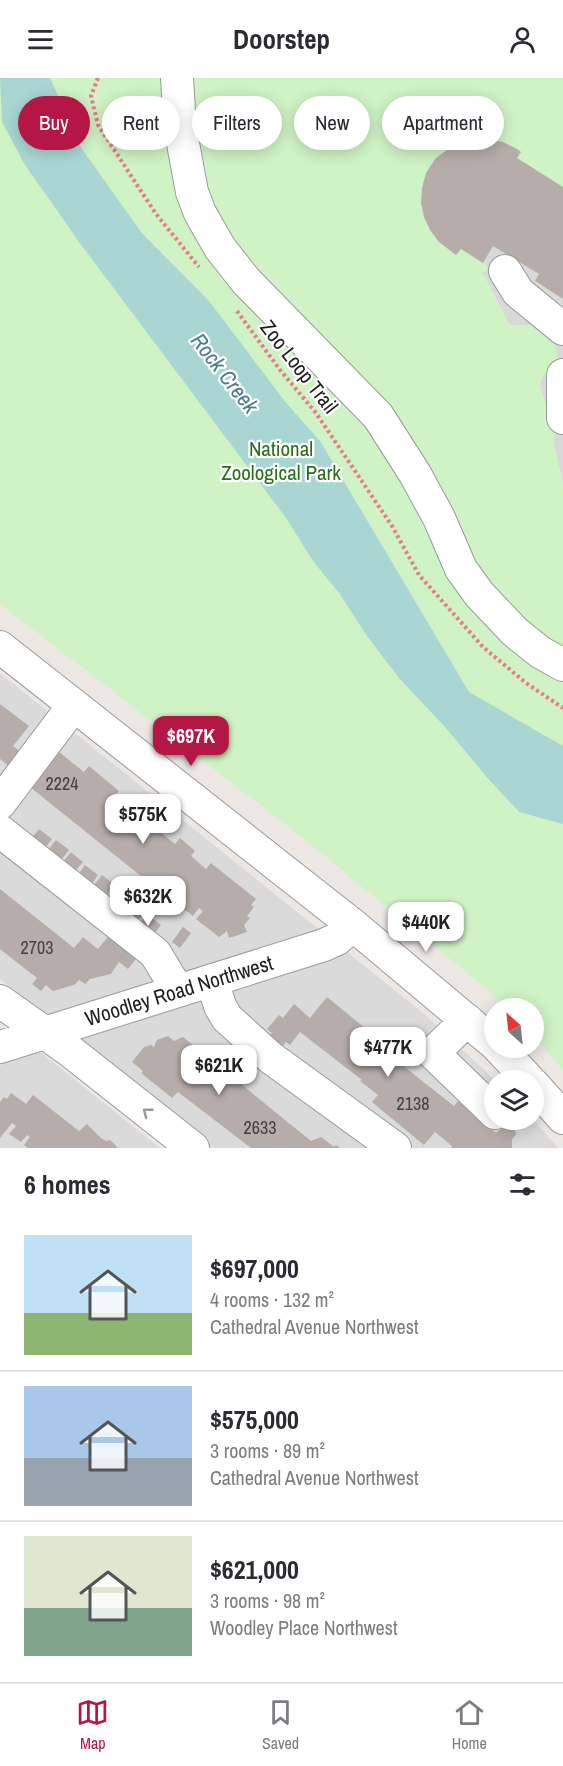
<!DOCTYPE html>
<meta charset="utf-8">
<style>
:root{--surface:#fff;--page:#f7f7f7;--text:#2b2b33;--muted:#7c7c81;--line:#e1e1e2;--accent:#b41743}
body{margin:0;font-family:"Archivo Narrow",sans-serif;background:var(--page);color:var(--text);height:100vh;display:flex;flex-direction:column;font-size:22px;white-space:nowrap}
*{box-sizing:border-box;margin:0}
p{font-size:20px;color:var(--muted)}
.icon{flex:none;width:33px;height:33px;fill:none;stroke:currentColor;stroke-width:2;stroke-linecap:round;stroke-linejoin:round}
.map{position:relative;height:1070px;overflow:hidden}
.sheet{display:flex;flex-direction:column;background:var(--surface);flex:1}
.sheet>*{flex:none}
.top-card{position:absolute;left:18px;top:18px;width:528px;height:54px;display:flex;gap:12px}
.needle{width:39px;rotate:333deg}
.tools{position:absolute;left:484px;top:920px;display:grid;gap:12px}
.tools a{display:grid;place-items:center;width:60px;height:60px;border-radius:50%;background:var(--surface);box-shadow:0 3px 15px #0003;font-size:30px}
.price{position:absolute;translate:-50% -51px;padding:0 14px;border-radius:12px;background:#fff;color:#222;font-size:20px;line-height:39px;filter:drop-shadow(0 2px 3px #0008)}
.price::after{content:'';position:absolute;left:50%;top:36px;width:18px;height:14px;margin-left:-9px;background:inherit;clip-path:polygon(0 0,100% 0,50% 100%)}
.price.current{background:var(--accent);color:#fff}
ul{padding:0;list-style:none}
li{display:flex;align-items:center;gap:18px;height:150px;padding:0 24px}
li+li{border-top:2px solid var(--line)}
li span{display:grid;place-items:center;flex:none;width:168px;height:120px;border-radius:0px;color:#555}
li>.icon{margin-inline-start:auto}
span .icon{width:72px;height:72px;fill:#fffc;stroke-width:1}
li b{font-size:26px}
h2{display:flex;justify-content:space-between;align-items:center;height:72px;padding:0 24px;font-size:26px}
.tag{padding:0 21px;border-radius:27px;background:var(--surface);box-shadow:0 3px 15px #0003;font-size:21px;line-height:54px}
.tag.current{background:var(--accent);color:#fff}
header{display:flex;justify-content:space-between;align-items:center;height:78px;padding:0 24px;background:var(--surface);font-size:27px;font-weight:800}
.menu{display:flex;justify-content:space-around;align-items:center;height:84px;border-top:2px solid var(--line);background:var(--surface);font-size:16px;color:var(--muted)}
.menu a{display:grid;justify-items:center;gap:3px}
.menu .current{color:var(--accent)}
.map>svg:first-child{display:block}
.residential{fill:#dbdada}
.park{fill:#cff3c5}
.parking{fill:#d9d9d9}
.water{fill:#a9d6d3}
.building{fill:#b6acaa}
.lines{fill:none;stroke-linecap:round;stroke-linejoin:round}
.minor-casing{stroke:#9a9a9a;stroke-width:34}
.path{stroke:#e9798d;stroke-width:4;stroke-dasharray:3 3;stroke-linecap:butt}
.minor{stroke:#fff;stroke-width:32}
.oneway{stroke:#999}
.labels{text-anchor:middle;stroke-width:4.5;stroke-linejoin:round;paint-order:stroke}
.number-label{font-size:18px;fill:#434140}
.street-label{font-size:21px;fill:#1d1d1d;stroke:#fff}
.park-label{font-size:21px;fill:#296e18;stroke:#fff}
.water-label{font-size:22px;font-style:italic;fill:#4b7e8b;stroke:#fff}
</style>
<header><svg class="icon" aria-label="menu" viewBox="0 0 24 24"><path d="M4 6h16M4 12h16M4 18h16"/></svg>Doorstep<svg class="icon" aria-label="person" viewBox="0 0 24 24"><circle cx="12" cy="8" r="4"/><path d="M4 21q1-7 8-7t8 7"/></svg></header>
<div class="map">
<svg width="563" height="1070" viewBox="0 0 563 1070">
<rect width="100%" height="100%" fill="#ede7e4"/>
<!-- residential -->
<path class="residential" d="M0 595 423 935 495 1002V1041H533L558 1070H212L0 901Z
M39 973 160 1070H0V987Z"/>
<!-- park -->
<path class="park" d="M0 0H563V992L534 958V930H510L299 757 0 526Z"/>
<!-- parking -->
<path class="parking" d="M493 168 539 196 535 204 563 221V404L554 367 555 350 547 332 540 306 543 298 556 291 558 280 556 270 542 247H512L508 244 484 197 481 196 488 192 484 183Z
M417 942 425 943 457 969 458 976 495 1014 457 1017 454 1021 406 983 408 979 393 966 405 952Z"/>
<!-- water -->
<path class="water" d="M0 0H50L82 71 141 154 209 223 287 326 320 363 469 614 563 668V746L519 734 485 697 446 650 399 600 367 558 339 515 313 483 286 440 82 168 25 87 2 44Z"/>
<!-- building -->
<path class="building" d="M479 60 503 64 517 71 521 74 517 80 563 109V221L535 203 539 196 493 168 483 185 461 171 456 177 439 164 430 152 424 139 421 125 422 110 426 95 435 81 453 67Z
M0 626 29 648 13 668 27 679 15 693 0 681Z
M54 670 84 694 89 688 119 713 115 718 145 742 150 736 165 748 160 754 175 766 180 760 195 773 191 778 206 791 211 785 256 821 251 827 254 829 247 838 250 840 244 847 247 854 229 860 227 853 219 859 196 841 203 833 199 830 193 838 180 828 186 820 184 818 177 827 25 705Z
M39 751 52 761 40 776 27 766Z
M56 762 69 772 57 787 44 777Z
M71 774 83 784 70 799 58 790Z
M85 787 98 797 87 813 74 802Z
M102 797 115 807 103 822 90 812Z
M119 808 147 831 135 846 106 823Z
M0 811 74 870 83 859 98 871 111 855 139 877 128 891 119 884 111 896 90 901 85 906 79 902 74 907 53 913 46 907 41 913 32 906 37 900 0 871Z
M147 836 161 847 149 863 135 852Z
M183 849 191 855 180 870 172 864Z
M327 919 387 968 390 964 409 979 402 987 454 1028 458 1023 496 1055 506 1047 514 1050 516 1056 512 1062V1070H451L452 1068 435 1054 424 1067 372 1024 378 1017 360 1003 362 1002 300 954 290 967 286 964 280 972 267 961 272 955 267 951 279 937 283 940 294 926 310 940Z
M168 958 174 963 183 959 311 1063 321 1059 334 1069 336 1067 340 1070H251L178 1014 172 1020 141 995 143 993 132 984 144 969 151 967 154 969 157 962Z
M11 1015 26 1026 33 1017 79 1053 87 1046 101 1060 106 1063 110 1062 118 1070H28L24 1067 30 1059 27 1057 21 1064 9 1056 16 1048 12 1045 0 1060V1024L4 1019 7 1021Z"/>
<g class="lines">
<defs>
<path id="minor" d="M177 0 180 49 192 114 200 135 220 170 246 203 378 338 415 396 439 440 461 491 479 516 515 554 540 574 563 587
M505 193 518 214 563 251
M563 297V340
M0 569 353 847 495 966
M0 725 74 627
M0 753 155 875 178 913
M212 902 220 928 227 940 271 980 395 1070
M0 923 70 973 193 1070
M467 942 433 975 495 1035
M0 969 324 867 337 861 353 847
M498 969 529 1002
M534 1007 563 1040"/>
</defs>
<!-- minor casing -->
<use href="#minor" class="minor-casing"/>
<!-- path -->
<path class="path" d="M98 0 91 18 98 47 156 136 199 189
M237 233 280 292 316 335 392 448 419 497 483 569 526 605 563 630"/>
<!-- minor -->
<use href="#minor" class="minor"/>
</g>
<!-- one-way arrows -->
<defs><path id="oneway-chevron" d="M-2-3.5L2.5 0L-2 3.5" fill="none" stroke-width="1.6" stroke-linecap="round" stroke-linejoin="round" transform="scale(1.5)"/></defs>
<use class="oneway" href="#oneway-chevron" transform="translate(147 1034) rotate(-142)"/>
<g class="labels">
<!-- number labels -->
<g class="number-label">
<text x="62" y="712">2224</text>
<text x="37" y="876">2703</text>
<text x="413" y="1032">2138</text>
<text x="260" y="1056">2633</text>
</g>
<!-- street labels -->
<g class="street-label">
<text transform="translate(299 289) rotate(52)" y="7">Zoo Loop Trail</text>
<text transform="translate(179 913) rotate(-17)" y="7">Woodley Road Northwest</text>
</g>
<!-- park labels -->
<g class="park-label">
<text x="281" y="378">National<tspan x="281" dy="24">Zoological Park</tspan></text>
</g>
<!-- water labels -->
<g class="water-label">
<text transform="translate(225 295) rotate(52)" y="8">Rock Creek</text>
</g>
</g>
</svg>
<div class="tools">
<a><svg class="needle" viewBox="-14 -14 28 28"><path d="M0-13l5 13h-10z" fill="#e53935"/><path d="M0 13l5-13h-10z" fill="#7c7c81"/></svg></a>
<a><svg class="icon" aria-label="layers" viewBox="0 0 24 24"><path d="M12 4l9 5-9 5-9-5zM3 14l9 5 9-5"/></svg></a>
</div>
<b class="price current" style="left:191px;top:689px">$697K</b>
<b class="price" style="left:143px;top:767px">$575K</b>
<b class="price" style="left:148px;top:849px">$632K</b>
<b class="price" style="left:426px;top:875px">$440K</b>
<b class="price" style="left:388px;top:1000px">$477K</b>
<b class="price" style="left:219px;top:1018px">$621K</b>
<div class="top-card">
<a class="tag current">Buy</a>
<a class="tag">Rent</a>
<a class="tag">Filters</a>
<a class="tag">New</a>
<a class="tag">Apartment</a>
</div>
</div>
<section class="sheet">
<h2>6 homes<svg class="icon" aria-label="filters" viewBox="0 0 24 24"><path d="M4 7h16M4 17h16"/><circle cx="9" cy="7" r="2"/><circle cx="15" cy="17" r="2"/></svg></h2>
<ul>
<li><span style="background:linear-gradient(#bfe0f5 65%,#8fb573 0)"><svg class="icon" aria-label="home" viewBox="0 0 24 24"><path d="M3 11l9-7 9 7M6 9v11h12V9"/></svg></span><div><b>$697,000</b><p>4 rooms · 132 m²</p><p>Cathedral Avenue Northwest</p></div></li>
<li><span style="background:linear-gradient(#a9c7e8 60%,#9aa5b1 0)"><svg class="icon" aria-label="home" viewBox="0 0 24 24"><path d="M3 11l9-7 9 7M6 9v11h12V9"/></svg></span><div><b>$575,000</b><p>3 rooms · 89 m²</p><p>Cathedral Avenue Northwest</p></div></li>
<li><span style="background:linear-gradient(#dfe7d0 60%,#7fa58c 0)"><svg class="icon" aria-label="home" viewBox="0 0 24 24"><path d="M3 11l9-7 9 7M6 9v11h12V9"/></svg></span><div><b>$621,000</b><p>3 rooms · 98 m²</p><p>Woodley Place Northwest</p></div></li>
</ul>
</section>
<nav class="menu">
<a class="current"><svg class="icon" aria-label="map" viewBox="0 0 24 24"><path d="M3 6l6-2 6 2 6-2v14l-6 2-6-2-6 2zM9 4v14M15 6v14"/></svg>Map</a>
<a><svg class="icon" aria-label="saved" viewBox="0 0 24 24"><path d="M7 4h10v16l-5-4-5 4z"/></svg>Saved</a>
<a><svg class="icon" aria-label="home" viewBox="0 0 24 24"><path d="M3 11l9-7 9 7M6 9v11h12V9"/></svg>Home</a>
</nav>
